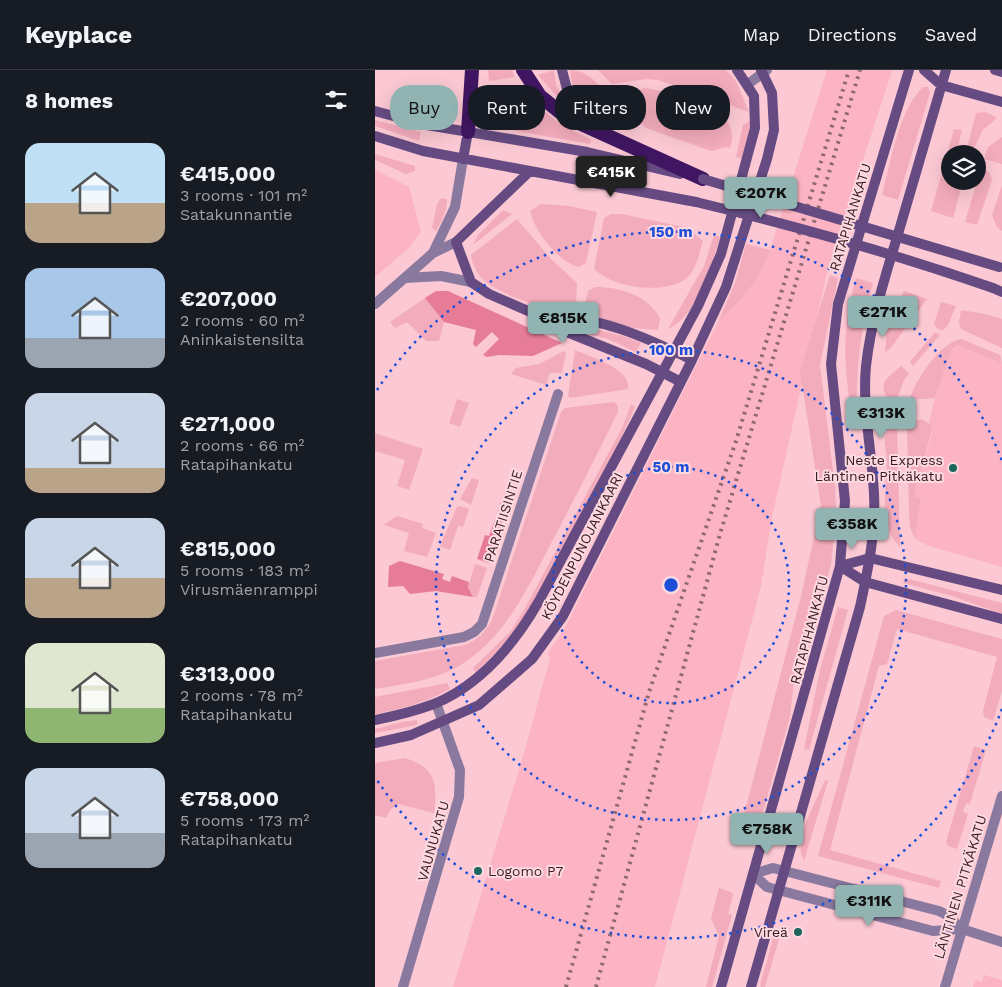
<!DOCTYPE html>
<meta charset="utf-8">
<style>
:root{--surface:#171b24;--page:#20242c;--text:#f1f3f6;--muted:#9ea1a6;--line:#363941;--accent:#91b3b1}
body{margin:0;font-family:"Work Sans",sans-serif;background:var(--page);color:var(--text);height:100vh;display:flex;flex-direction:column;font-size:19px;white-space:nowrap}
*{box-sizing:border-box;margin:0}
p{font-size:16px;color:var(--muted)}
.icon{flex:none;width:28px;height:28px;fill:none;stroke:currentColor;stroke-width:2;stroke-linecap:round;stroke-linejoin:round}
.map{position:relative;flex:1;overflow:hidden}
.sheet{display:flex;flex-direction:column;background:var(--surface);width:375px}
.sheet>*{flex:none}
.banner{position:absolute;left:15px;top:15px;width:475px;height:45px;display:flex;gap:10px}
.fabs{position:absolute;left:566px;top:75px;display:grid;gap:10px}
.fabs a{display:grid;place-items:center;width:45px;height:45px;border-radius:50%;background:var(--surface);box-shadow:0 5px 20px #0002;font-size:25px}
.price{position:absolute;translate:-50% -42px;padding:0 11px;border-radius:5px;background:var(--accent);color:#111;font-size:16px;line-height:32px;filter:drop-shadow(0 1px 2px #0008)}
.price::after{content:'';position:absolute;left:50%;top:30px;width:15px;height:11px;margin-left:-8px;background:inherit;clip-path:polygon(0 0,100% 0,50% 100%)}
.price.current{background:#222;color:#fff}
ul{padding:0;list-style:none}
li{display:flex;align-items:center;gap:15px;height:125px;padding:0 25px}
li span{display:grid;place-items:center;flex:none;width:140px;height:100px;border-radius:15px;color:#555}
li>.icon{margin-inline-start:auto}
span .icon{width:60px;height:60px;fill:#fffc;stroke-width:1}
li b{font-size:21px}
h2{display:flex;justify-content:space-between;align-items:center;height:60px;padding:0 25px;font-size:21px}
.tag{padding:0 18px;border-radius:20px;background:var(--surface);box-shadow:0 5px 20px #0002;font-size:18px;line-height:45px}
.tag.current{background:var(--accent);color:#111}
header{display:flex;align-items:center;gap:30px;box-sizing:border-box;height:70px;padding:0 25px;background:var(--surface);border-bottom:1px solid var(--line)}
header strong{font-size:24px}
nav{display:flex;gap:28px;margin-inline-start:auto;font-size:18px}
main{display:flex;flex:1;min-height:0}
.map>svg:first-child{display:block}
.built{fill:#fcb3c4}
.green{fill:#f3acbc}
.forest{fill:#e77c98}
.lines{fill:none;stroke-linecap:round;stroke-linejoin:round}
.minor{stroke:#89799f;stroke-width:10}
.tertiary{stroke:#89799f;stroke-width:10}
.secondary{stroke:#654b82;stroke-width:10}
.trunk{stroke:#401662;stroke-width:14}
.rail{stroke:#8e6770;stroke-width:4;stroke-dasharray:2.5 5;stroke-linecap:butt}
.secondary-bridge{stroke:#654b82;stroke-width:10}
.ring{fill:none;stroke:#1d4ed8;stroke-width:2.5;stroke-dasharray:2.5 5}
.poi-dot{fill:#1b655d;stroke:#fddae1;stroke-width:2}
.labels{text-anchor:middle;stroke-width:4;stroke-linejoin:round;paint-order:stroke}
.street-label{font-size:14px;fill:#391a22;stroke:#fddae1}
.poi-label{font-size:14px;fill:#391a22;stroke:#fddae1;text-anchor:end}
.centre{fill:#1d4ed8;stroke:#fddae1;stroke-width:2.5}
.ring-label{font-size:15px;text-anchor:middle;font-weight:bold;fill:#1d4ed8;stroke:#fddae1;stroke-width:4;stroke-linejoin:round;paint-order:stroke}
</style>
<header>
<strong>Keyplace</strong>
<nav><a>Map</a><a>Directions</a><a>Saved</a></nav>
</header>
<main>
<section class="sheet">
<h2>8 homes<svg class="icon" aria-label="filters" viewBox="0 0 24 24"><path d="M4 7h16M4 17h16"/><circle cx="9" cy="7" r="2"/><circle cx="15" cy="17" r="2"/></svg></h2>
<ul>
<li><span style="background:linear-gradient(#bfe0f5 60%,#b9a48a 0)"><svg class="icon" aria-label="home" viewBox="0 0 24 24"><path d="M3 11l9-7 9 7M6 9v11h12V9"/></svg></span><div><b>€415,000</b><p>3 rooms · 101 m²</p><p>Satakunnantie</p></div></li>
<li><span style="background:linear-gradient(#a9c7e8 70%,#9aa5b1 0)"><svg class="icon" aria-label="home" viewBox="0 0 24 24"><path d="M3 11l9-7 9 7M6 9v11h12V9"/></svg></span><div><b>€207,000</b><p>2 rooms · 60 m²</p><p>Aninkaistensilta</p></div></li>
<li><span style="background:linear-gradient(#c9d6e8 75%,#b9a48a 0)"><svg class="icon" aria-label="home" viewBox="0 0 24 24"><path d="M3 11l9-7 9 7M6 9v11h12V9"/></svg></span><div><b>€271,000</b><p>2 rooms · 66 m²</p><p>Ratapihankatu</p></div></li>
<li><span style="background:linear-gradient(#c9d6e8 60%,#b9a48a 0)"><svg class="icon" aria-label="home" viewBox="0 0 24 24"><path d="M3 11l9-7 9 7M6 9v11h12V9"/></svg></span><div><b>€815,000</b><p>5 rooms · 183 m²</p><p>Virusmäenramppi</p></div></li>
<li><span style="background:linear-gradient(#dfe7d0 65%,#8fb573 0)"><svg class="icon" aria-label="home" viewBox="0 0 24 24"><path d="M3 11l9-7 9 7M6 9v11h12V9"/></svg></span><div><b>€313,000</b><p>2 rooms · 78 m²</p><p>Ratapihankatu</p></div></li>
<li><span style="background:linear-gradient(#c9d6e8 65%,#9aa5b1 0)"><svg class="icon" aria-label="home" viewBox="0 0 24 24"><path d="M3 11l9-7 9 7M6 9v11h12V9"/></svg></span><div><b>€758,000</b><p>5 rooms · 173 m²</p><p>Ratapihankatu</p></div></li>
</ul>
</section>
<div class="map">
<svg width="627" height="917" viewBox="0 0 627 917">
<rect width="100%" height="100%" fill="#fbc8d3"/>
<!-- built -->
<path class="built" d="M452 0H517L452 202 397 447 386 516 280 917H78L149 683 175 588 173 583 190 558 343 252 362 233 391 193Z
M0 100 34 117 46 161 34 178 0 207Z
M580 275 627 293V497L554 476 540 469 546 428 539 426 557 363 558 356 554 352 560 328 577 277Z
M609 905 627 910V917H598L600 910 607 912Z"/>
<!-- green -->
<path class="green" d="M113 0H137L140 7 114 11Z
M179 0 181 15 188 28 186 31 163 5Z
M195 0C221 0 236 32 251 51L248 53 219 40 209 31 198 18Z
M223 0H351L361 11 374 42 283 10 271 9 237 14Z
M145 15C164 41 186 56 216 69L215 74 119 57 117 52 115 20Z
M548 17H553L555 23 523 130 507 125C516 92 523 41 548 17Z
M271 18C300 24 370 35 355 78L351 77 336 81 271 58 261 50 248 32 249 28 261 20Z
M611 42 622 48 608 60 596 84 592 78 601 43Z
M0 50 46 62 44 71 0 56Z
M375 51V57L369 89 361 87 368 55Z
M579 59 587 60 581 84H575V111H588L578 148 556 141Z
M627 67V94L609 89 613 77Z
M0 84 40 96V101L31 104 0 90Z
M606 98 614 102 617 110 602 155 590 152Z
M627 115V161L622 157 617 145Z
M66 128 72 129C72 141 67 151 61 161L57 158 62 134Z
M166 134 194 136 222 142 211 193 204 197C183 192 160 162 155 141Z
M128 140 137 144 98 175 103 165Z
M236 144H247L313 158 328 171C324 183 322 198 313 207 291 226 238 218 219 199L229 148Z
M142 149 176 189 202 213 201 234 196 241C175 242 118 223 105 206 100 200 97 192 96 185Z
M339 165 345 167C337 194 322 247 293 259L329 196Z
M371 174 395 180C387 208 364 232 343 252L360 213Z
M455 205 463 208 445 295 460 417 461 447 456 494 445 535 431 565 420 600 415 647 381 766 372 761 367 752 426 526 446 436 425 301Z
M481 208 498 213C486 258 480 301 482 348L477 349C469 292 466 264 481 208Z
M220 217C245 217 272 225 285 248L283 260 258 258 207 245 213 221Z
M529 221 552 229 515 279 510 282 512 261Z
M50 228 69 252 64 271H51L32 252 20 258 15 252Z
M566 232 581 236 573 255 568 260 563 259 559 254Z
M586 240 610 244 627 249V278L586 259 584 253Z
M211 257 248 266 266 273 261 282 233 269 209 263Z
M560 262 565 265 538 296 535 292Z
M586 269 625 285 627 293 581 275 579 278H577L560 328 534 330C541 310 564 273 586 269Z
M200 280C214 286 257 299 253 319L195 328 193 326Z
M189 281 191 283 187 303H175L171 315 136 304 141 298 164 294Z
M526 296 534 303 528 312 522 330 511 326C503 312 516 305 526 296Z
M82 329 94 333 85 357 74 353Z
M239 332 243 336V342C223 383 202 424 181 464 155 512 133 567 84 596 58 611 28 614 0 619V591L90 575C103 570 110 562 117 550L186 342 190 338Z
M256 334 260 337 244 372 153 542 138 565 101 602 98 598 135 562 149 540 248 356Z
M547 349 558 356 539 426 546 428 540 469 535 457 534 444 532 354Z
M522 355 525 477C502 454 512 420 512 391 512 384 508 372 511 364 513 359 518 357 522 355Z
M0 363 48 379 34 420 22 416 30 390 0 381Z
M97 408 104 410 96 435 85 429Z
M130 419 137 421 129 446 122 443Z
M85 436 94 439 88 457 83 456 75 480 65 476 82 437Z
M22 446 48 454 47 458 61 463 52 487 29 481 34 463 9 455Z
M100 494 112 498 102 527H98L93 517Z
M530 508 627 533V544L577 526 528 513Z
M463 537 473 540 434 680 429 679 445 600Z
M521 540 627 569V621L618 651 609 647 608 641 622 587 522 559 512 594 504 596 455 780 566 811 564 818 443 786 509 546Z
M72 613 75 619C52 632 27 639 0 644V627Z
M42 650V655L0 663V659L27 652Z
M599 676 611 680 595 734 591 733 588 742 593 744 582 779 573 776 571 772Z
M30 688C62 698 62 714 59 743L23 734 16 739 11 748 0 745V693Z
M450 710 453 711 429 791C417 770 442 731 450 710Z
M344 818 356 822 358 825 353 844 357 845 337 917H331L344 866 336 848Z
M401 858 407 859 390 917H386L385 915Z"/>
<!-- forest -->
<path class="forest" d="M61 221H73L187 273 158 286 124 285 112 287 108 285 124 269 117 262 101 277 98 274 101 260 69 252 50 228Z
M120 449 127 451 114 493 102 489 110 465 114 466Z
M25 491 69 504 67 509 75 512 77 506 94 512 93 517 98 527 61 521 35 524 28 516 13 517 14 496Z"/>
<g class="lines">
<!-- minor -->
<path class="minor" d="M373 14 392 0
M58 183 80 137 88 89
M30 208 66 206 96 212
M0 234 58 183 81 172
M0 583 89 567 99 562 107 554 183 324
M28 917 84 727 85 700 61 633
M570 917 627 726"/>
<!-- tertiary -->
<path class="tertiary" d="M587 859 572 845 564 841 398 798 378 804 392 817 422 825 558 861 587 859 627 872"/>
<!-- secondary -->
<path class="secondary" d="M187 0 193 23 216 59
M549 0 566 15 627 32
M620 0 627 2
M0 41 52 55 212 82 305 104
M0 66 48 81 321 132
M88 89 93 62
M155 101 81 172 96 212 114 224 169 248 182 258 271 294 306 312
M618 218 627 222
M169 248C216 242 275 269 317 290
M465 496 490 512 627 549
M465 496 495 488 627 520
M0 650C20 646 40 641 59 634 105 615 140 573 164 531L323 236 346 184 380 58 379 26 362 0
M0 673 36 665 104 635 157 589 188 546 317 290 351 217 392 89 399 60 397 23 386 0
M346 917 465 496 470 431 456 294 463 234 534 0
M376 917 485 537C493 499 501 463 499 424 497 381 487 339 491 296 496 251 510 207 523 164 539 109 555 55 571 0"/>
<!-- trunk -->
<path class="trunk" d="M148 0 165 26 191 47 328 109
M93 62 97 0"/>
<!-- rail -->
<path class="rail" d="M191 917 274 622 361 371 474 0
M221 917 345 464 485 0"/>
<!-- secondary-bridge -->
<path class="secondary-bridge" d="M328 109 624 197
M321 132C421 156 520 184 618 218"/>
</g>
<!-- distance rings -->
<g class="ring">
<circle cx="296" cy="515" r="118"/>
<circle cx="296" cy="515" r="235"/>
<path d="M627 639A353 353 0 0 1 2 710M2 320A353 353 0 0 1 627 391"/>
</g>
<!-- markers -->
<g class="poi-dot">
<circle cx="578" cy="398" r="5"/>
<circle cx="103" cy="801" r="5"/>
<circle cx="423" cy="862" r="5"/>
</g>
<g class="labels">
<!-- street labels -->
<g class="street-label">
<text transform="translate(475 147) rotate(-73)" y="5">RATAPIHANKATU</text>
<text transform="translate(128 446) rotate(-72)" y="5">PARATIISINTIE</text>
<text transform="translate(207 476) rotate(-63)" y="5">KÖYDENPUNOJANKAARI</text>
<text transform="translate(434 560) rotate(-75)" y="5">RATAPIHANKATU</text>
<text transform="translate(58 771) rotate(-74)" y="5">VAUNUKATU</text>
<text transform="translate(585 817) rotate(-73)" y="5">LÄNTINEN PITKÄKATU</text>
</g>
<!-- poi labels -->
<g class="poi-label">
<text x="568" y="395">Neste Express<tspan x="568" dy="16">Läntinen Pitkäkatu</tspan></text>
<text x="113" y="806" text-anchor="start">Logomo P7</text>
<text x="413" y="867">Vireä</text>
</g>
</g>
<circle cx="296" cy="515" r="8" class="centre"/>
<g class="ring-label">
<text x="296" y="167">150 m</text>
<text x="296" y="285">100 m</text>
<text x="296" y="402">50 m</text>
</g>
</svg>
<div class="fabs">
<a><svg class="icon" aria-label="layers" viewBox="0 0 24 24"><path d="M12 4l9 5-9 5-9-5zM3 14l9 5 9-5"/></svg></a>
</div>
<b class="price current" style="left:236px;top:128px">€415K</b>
<b class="price" style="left:386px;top:149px">€207K</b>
<b class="price" style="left:508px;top:268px">€271K</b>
<b class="price" style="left:188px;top:274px">€815K</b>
<b class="price" style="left:506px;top:369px">€313K</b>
<b class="price" style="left:477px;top:480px">€358K</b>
<b class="price" style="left:392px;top:785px">€758K</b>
<b class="price" style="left:494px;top:857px">€311K</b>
<div class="banner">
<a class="tag current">Buy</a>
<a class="tag">Rent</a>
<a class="tag">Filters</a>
<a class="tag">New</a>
</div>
</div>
</main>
